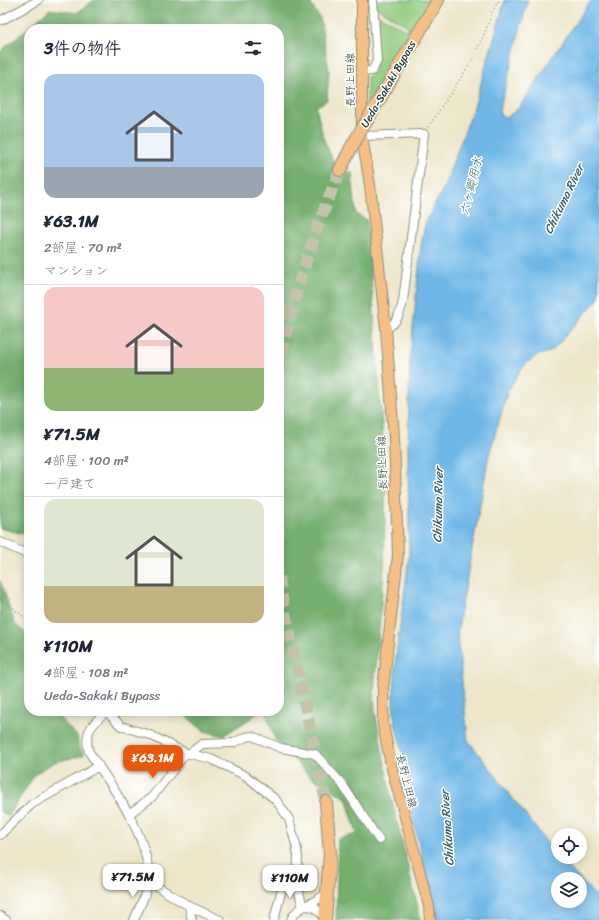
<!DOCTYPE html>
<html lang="ja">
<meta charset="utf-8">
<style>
:root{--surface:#fff;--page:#f6f6f7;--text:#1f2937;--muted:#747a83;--line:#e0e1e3;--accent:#ea580c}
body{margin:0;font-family:Sriracha,"Klee One",sans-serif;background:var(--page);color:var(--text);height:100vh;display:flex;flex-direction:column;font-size:15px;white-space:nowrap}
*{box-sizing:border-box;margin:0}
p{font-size:13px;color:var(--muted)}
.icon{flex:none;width:22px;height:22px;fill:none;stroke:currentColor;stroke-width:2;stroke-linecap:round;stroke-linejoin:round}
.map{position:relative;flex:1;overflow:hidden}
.side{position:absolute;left:24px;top:24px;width:260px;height:692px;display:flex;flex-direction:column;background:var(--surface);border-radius:16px;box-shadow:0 2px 10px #0003}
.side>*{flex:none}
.tools{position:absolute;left:551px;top:828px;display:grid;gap:8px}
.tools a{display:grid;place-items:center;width:36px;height:36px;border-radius:50%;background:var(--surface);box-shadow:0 2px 10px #0003;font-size:20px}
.price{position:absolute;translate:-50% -34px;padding:0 9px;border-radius:8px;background:#fff;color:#222;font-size:13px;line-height:26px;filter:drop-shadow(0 1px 2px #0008)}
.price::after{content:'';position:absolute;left:50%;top:24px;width:12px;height:9px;margin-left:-6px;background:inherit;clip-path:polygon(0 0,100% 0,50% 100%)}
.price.selected{background:var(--accent);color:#fff}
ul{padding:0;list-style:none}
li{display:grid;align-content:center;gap:8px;height:212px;padding:0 20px}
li+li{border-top:1px solid var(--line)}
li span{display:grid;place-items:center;height:124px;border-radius:12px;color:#555}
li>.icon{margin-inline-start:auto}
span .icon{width:72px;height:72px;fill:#fffc;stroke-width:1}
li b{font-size:17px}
h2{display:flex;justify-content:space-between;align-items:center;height:48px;padding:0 20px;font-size:17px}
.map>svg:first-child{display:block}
.green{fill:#91cb80;stroke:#58845a}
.forest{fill:#74af6e;stroke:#4a7651}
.water{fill:#6eb7e6;stroke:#467a8d}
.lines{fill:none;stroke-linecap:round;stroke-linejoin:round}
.highway-tunnel{stroke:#c4c4ab;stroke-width:12;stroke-dasharray:12 6;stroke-linecap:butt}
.minor-casing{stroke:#86927e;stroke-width:10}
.major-casing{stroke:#86927e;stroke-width:12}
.highway-casing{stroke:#86927e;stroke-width:14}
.path{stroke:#86927e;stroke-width:1.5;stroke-dasharray:1 3;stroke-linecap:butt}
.minor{stroke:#fff;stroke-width:8}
.major{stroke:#f5bf86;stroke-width:10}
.highway{stroke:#f5bf86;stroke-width:12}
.highway-bridge-casing{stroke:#86927e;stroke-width:14;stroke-linecap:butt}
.highway-bridge{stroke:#f5bf86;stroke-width:12}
.labels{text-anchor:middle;stroke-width:3;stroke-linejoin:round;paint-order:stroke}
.street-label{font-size:11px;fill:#1f3d34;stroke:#fff}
.water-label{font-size:12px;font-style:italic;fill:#376269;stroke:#fff}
</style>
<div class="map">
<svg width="599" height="920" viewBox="0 0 599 920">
<rect width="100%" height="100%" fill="#fff"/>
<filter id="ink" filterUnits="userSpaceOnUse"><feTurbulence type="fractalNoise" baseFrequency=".025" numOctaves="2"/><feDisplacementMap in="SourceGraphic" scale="8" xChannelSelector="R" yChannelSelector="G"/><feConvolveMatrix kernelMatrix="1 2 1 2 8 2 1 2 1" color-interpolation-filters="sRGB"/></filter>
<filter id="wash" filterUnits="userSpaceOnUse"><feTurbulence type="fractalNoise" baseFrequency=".012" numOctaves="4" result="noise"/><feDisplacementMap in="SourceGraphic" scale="16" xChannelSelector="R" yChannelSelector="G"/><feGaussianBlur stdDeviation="0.9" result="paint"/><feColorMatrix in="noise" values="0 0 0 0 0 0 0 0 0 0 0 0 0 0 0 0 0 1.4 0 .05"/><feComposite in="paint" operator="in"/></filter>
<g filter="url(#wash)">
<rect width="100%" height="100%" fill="#ede6c9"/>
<!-- green -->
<path class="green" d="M374 0H431L367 108V77L375 72V13L407 31 409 27 375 7Z"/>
<!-- forest -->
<path class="forest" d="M94 0H308L320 18 329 70 327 100 316 107 324 140 336 167 352 173 356 214 367 220 386 479 384 569 374 692 375 711 392 801 421 920H336L338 839 357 834 346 798 309 776 275 739 265 711H279V29H29V537L27 535 0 528V52L50 9 77 13Z
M0 580 15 624 29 636V711H56L55 713 77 736 79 746 84 755 55 762 36 773 9 815 0 812Z
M180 711H262L223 736 204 731Z"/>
<!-- water -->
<path class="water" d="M505 0H528L499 111 501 116 507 117 518 109 589 3 592 0H599V298L552 351 536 356 521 369 508 391 489 455 457 633 468 740 558 857 580 879H558V901H580V879L599 900V920H437L412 815 405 762 395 723 393 703 396 656 409 557 408 445 410 358 421 246 426 220 443 189 474 107Z"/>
</g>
<g filter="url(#ink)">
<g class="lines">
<!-- highway-tunnel -->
<path class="highway-tunnel" d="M279 372C290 301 313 236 340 170
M279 577 283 604 326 802"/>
<defs>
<path id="minor" d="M2 20 39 0
M362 72 372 71 377 61 373 0
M362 136 424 134 403 301C400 314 398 322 386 329
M0 542 29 555
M189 754 202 744 233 743 246 737 252 736 281 748 315 754 342 784 379 840
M129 814 152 797 186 753
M0 835 32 804 99 766
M148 881 189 906 220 920
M189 906 192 920
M306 906 314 907 325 917
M0 916 6 920
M134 920C139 908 146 896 148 882 153 842 111 784 89 752 83 732 92 725 106 711L121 726 150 735 186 753 211 759 246 776 276 800 289 819 296 845 298 856 297 885 303 907
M274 920 282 888 289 883 297 885
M291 920C297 905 315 904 327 893"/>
<path id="major" d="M362 0V136L370 185 386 329 394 437 398 555 383 688V725L391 765 429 906 430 920"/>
<path id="highway" d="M373 110 438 0
M340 170 352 146
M325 920 330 854 326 802"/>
</defs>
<!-- minor casing -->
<use href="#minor" class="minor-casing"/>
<!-- major casing -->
<use href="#major" class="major-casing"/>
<!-- highway casing -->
<use href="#highway" class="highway-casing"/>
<!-- path -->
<path class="path" d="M428 127 470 64 484 35 493 10 499 0
M0 598 29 621"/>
<!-- minor -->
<use href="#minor" class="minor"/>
<!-- major -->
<use href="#major" class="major"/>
<!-- highway -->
<use href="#highway" class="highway"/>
<defs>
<path id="highway-bridge" d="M352 146 373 110"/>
</defs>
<!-- highway-bridge casing -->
<use href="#highway-bridge" class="highway-bridge-casing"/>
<!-- highway-bridge -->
<use href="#highway-bridge" class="highway-bridge"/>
</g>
</g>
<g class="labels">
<!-- street labels -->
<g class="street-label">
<text transform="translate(350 80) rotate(-90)" y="4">長野上田線</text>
<text transform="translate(388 84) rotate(-60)" y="4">Ueda-Sakaki Bypass</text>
<text transform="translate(382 463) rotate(-92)" y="4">長野上田線</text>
<text transform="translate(407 781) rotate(76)" y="4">長野上田線</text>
</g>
<!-- water labels -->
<g class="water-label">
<text transform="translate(471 186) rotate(-76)" y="4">六ヶ郷用水</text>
<text transform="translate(564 199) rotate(-64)" y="4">Chikuma River</text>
<text transform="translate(438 505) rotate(-89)" y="4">Chikuma River</text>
<text transform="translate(447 828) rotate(-94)" y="4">Chikuma River</text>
</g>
</g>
</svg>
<div class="tools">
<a><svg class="icon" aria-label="locate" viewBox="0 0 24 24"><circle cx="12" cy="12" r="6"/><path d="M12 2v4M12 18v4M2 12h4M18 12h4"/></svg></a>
<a><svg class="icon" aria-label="layers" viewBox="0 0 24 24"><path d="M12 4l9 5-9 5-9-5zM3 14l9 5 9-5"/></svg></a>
</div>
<b class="price selected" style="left:153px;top:779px">¥63.1M</b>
<b class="price" style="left:133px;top:898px">¥71.5M</b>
<b class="price" style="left:290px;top:899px">¥110M</b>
<section class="side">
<h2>3件の物件<svg class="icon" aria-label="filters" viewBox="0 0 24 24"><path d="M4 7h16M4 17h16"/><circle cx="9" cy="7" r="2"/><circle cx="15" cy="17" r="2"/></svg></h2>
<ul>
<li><span style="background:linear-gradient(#a9c7e8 75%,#9aa5b1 0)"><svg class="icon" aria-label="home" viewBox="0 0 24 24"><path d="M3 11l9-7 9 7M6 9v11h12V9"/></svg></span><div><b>¥63.1M</b><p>2部屋 · 70 m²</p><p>マンション</p></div></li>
<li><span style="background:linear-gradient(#f6c9c9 65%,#8fb573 0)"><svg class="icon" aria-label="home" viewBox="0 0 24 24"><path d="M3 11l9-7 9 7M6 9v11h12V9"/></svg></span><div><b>¥71.5M</b><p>4部屋 · 100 m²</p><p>一戸建て</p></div></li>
<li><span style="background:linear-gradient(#dfe7d0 70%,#c2b280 0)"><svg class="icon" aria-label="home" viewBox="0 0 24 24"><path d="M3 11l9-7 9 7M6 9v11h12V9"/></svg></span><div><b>¥110M</b><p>4部屋 · 108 m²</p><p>Ueda-Sakaki Bypass</p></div></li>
</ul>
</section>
</div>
